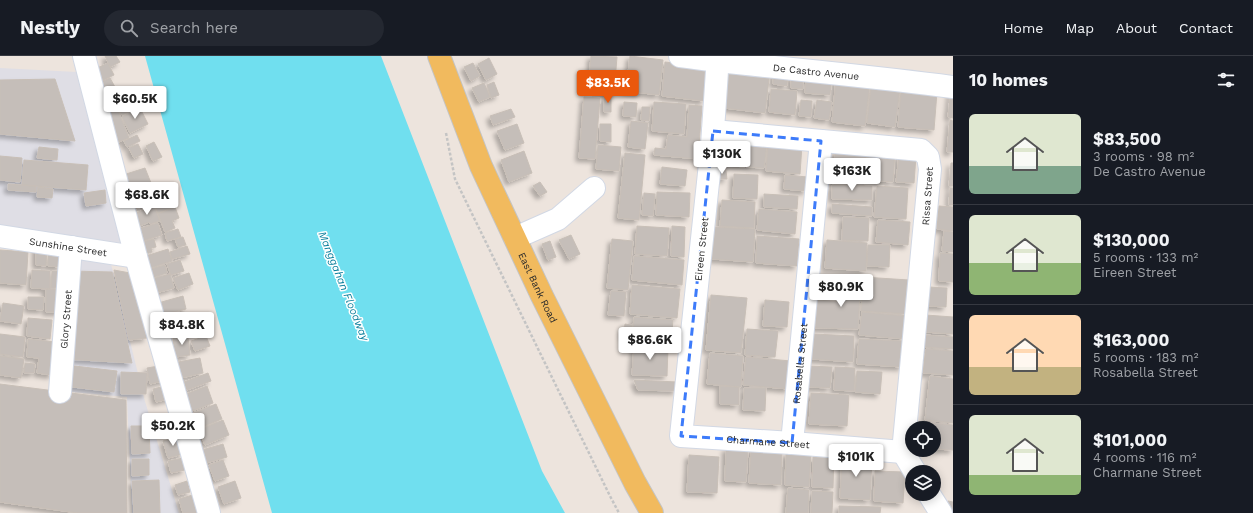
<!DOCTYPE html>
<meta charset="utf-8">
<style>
:root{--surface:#171b24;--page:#242831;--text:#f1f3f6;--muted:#9ea1a6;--line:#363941;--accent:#ea580c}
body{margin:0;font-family:"Work Sans",sans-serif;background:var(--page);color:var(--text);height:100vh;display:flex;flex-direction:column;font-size:15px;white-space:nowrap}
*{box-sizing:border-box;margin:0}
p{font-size:13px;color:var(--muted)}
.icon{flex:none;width:22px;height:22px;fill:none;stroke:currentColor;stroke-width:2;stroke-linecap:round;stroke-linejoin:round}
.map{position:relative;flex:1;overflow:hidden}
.panel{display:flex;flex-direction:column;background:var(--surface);width:300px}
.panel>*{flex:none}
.controls{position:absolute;left:905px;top:365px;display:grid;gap:8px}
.controls a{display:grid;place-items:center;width:36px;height:36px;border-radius:50%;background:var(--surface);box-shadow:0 2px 10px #0003;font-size:20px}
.price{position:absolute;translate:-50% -34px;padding:0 9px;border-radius:4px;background:#fff;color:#222;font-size:13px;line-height:26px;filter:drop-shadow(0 1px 2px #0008)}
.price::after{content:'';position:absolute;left:50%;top:24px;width:12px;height:9px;margin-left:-6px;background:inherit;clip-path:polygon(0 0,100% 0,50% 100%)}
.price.active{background:var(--accent);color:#fff}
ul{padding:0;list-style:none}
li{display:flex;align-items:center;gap:12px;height:100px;padding:0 16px}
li+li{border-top:1px solid var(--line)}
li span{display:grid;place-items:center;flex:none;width:112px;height:80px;border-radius:6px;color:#555}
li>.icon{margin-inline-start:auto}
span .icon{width:48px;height:48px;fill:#fffc;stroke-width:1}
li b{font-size:17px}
h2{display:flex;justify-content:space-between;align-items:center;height:48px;padding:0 16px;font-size:17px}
header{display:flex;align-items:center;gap:24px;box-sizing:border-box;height:56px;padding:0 20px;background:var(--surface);border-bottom:1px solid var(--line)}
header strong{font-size:19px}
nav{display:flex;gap:22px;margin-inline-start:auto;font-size:14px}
.search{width:280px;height:36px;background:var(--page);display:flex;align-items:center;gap:10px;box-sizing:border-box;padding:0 14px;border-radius:22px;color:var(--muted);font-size:15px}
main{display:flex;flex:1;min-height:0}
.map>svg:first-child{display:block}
.industrial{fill:#dfdee5}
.water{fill:#70dfef}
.building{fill:#c5beb9;stroke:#c8bfb7;filter:url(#shadow)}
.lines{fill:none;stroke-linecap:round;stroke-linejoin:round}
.minor-casing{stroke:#d2d8e4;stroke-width:24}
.major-casing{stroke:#c4c4c4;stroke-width:24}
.path{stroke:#c4c4c4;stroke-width:2.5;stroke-dasharray:3 2;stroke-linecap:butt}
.minor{stroke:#fff;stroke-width:22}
.major{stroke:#f1ba5e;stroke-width:22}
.marked{fill:none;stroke:#3d7bfa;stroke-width:3;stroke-dasharray:8 5;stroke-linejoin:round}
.labels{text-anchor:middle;stroke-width:3;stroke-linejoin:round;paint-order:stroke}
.street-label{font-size:10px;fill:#2b2b2b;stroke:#fff}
.water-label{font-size:11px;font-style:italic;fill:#0d809d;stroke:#fff}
</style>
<header>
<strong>Nestly</strong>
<div class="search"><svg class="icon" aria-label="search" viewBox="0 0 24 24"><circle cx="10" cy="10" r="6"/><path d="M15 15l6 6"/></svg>Search here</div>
<nav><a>Home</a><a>Map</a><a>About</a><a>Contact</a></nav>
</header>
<main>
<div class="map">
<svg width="953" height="457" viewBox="0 0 953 457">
<defs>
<filter id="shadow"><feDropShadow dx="-3.5" dy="3.5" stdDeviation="2" flood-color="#0004"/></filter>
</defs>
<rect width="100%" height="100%" fill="#ede4dd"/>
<!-- industrial -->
<path class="industrial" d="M0 12 77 16 122 187 0 170Z
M72 196 110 204 144 342 179 457H132L127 341 62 335Z"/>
<!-- water -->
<path class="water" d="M145 0H381L542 415 565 457H272Z"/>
<!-- building -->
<path class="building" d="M105 0H116L120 6 110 11Z
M591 0 617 1 614 38 588 35Z
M630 0 663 4 659 39 626 35Z
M489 2 497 18 486 24 478 8Z
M665 6 708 11 704 45 662 40Z
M108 7 114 19 101 25 95 13Z
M473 7 480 20 471 25 464 11Z
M729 11 770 15 765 57 724 52Z
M774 17 788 18 787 30 773 28Z
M806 19 832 21 830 39 805 37Z
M791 20 803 21V33L791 32Z
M110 22 115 31 104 37 99 27Z
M55 23 75 85 0 78V24Z
M836 23 870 27 865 70 832 66Z
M494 26 499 39 491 42 487 29Z
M484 27 490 41 479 46 472 32Z
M871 30 900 33 895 71 867 67Z
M128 32 137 52 122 59 112 39Z
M951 32H953V62L948 61Z
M771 33 797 35 795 59 769 56Z
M901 34 937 36 934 74 898 71Z
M584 41 600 42 595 103 579 102Z
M604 41H611V56H604Z
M801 44 812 45 811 61 799 60Z
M817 44 832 46 829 64 814 62Z
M624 46 637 47 636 61 623 60Z
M654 46 686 48 684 78 652 75Z
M689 49 702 50 698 103 654 99 655 92 666 93 668 79 687 81Z
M642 51H650L649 65 641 64Z
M117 52 129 82 116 87 105 56Z
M140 52 148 68 130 77 122 61Z
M511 53 515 61 493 69 490 60Z
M950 64 953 65V96H947Z
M631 65 648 67 645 93 628 91Z
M517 68 524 87 505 94 497 75Z
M600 68H611V86L600 85Z
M137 79 140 85 127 91 124 85Z
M724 84 747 86 745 111 722 109Z
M154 86 162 101 153 105 146 90Z
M748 86 767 87 764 112 746 111Z
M768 86 802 89 800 118 766 115Z
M138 88 143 98 134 102 129 92Z
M598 89 621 91 619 115 596 113Z
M39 91 58 93 57 104 37 102Z
M524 95 532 117 509 126 501 104Z
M835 95 866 98 864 130 833 127Z
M867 95 895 97 893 126 865 124Z
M625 97 645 99 639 164 618 162Z
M899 99 916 100 914 127 896 126Z
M0 100 22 102 20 126 0 124Z
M24 104 88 109 86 134 22 129Z
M951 107H953V130H949Z
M662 111 687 114 685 130 660 128Z
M145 112 151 127 129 135 123 119Z
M726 114 727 123H718V115Z
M734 118 758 119 757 143 733 142Z
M785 119 808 121 806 135 784 133Z
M540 126 547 136 540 140 533 130Z
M8 128 36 130V136L8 134Z
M832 129 872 130V144L832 143Z
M877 130 908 132 906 163 874 161Z
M38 131 53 133 52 142 37 141Z
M950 132H953V149H949Z
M105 134 106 147 86 150 84 137Z
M151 135 155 146 133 154 129 142Z
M657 136 690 137 689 161 656 159Z
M644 137 655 138 653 160 642 159Z
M764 138 798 140 797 153 764 151Z
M722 144 755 146 754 172 720 170Z
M168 145 171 152 158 157 155 151Z
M832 148 872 151V160L832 157Z
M154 150 160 165 150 168 149 166 140 170 139 166 136 167 133 158Z
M939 150 953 151V175L937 173Z
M175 151 179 162 172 165 175 172 165 176 158 158Z
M759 153 797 156 795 178 757 174Z
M843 161 869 162 868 185 842 184Z
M878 164 910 166 908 189 876 186Z
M158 167 162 179 142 185 138 173Z
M637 170 669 172 667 200 635 198Z
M672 170 685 171 684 201 671 200Z
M714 171 755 173 753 206 712 203Z
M178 173 181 181 167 185 165 177Z
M944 175 953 176V196L942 195Z
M571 179 580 198 569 203 559 184Z
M757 180 799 183 797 210 756 207Z
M183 181 186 189 178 191 175 183Z
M154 183 156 191 151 192 152 196 145 198 142 186Z
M612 183 633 185 628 234 607 232Z
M827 184 867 187 866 215 825 212Z
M550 185 556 201 548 204 542 188Z
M868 189H890L889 211 867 210Z
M36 190 47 191 46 210 36 209Z
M187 190 190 198 172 203 170 196Z
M168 193 172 205 150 212 146 200Z
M0 194 28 196 26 229 0 227Z
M940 197 953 198V226L939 225Z
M48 199 61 200V211L48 210Z
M634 200 684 204 682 229 632 224Z
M180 204 184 215 171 219 167 208Z
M165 209 167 217 153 221 151 213Z
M32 214 50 215V233L31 232Z
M114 214 130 217 147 282 129 284Z
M52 215H61V232H51Z
M72 215 112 216 132 307 64 303Z
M189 217 193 228 178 234 173 222Z
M170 218 174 232 156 237 152 223Z
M845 219 861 220 858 273 815 272 817 244 844 246Z
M863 221 909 224 907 258 861 255Z
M825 224H839V239L825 238Z
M632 229 680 233 677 262 630 258Z
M929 231 947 232 946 251 928 250Z
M46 233 61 234V256H46Z
M611 235 626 236 624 260 608 259Z
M711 239 747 242 741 297 706 294Z
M183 240 186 253 161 259 158 247Z
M28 241H44L43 254 28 253Z
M765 244 789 246 787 271 763 270Z
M3 247 24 250 21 268 0 265Z
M862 256 907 260 905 283 859 279Z
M184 258 187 270 173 273 170 262Z
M926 259 953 261V278L925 276Z
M634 261 673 264 671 288 632 284Z
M28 262 52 264 50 283 27 280Z
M195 266 197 276 190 278 188 268Z
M625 268 632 269 631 281 623 280Z
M747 273 778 275 775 301 745 299Z
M0 278 25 281 23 301 0 298Z
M814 278 854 280 853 306 812 303Z
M924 279 953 281V293L924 291Z
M188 280 190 299 175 301 173 282Z
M206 280 210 290 195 295 191 285Z
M28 283 56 286 52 319 37 317 39 302 27 301Z
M859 283 903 285 902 311 857 308Z
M634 290 668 292 667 320 632 319Z
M926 293 953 295V319L923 317Z
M710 297 743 300 741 331 707 328Z
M0 300 24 303 21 322 0 319Z
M746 301 791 305 789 333 743 329Z
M200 302 203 317 181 322 178 306Z
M25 307 35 308 34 317H24Z
M66 309 117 315 114 336 64 330Z
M164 309 167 324 150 328 147 312Z
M809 310 832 311 830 332 808 331Z
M835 311 855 312 854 335 834 334Z
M857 315 882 316 880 338 855 336Z
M121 316 147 317 146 338H121Z
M208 317 211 325 187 334 184 326Z
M930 320 953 323V367L925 364Z
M634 324 677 326 676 335 638 334Z
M0 328 126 344 127 457H78L0 446Z
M169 329 172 342 156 346 153 333Z
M207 330 213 347 192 355 186 338Z
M720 330 739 331V349L720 348Z
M744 332H766L765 355 743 354Z
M811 337 849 339 847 370 809 368Z
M216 348 222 363 199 372 193 357Z
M223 364 229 379 205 389 199 374Z
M920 366 953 369V394L934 393V372H920Z
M131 370H149L150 397 132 398Z
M179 381 183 398 168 402 163 385Z
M223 388 227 401 206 407 202 394Z
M726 392 748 394 746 426 725 425Z
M751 392 782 394 781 429 749 427Z
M786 397 811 398 809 431 785 429Z
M689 399 719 401 717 437 687 436Z
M813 401 834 402 833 432 812 431Z
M842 401 872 403 870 444 840 442Z
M183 402 185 414 171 417 168 405Z
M132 403H149V419L132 420Z
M223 404 229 420 215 425 209 409Z
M875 415 905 416 903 447 874 445Z
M159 424 160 457H134L132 425Z
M187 425 190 436 178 439 175 429Z
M235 425 241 442 224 448 218 431Z
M788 432 809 434 808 457H786Z
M812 435 833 436 832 457H811Z
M196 438 201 457H183L179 443Z
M948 445 953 446V457Z
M839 450 881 451 880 457H839Z"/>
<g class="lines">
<defs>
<g id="minor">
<path d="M84 0 136 201 209 457"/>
<path id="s1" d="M680 0C771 12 862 19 953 31"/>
<path id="s2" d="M718 0 712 89 681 380 792 387 903 396"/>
<path d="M713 75 921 94 928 101 930 113 903 396"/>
<path id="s3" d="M0 180 136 201"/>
<path d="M515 182 558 163 594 132"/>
<path id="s4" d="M60 336 71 191"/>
<path id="s5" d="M792 387 821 85"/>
<path d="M903 396 915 416"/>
<path d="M929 438 941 457"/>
</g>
<g id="major">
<path id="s6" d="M439 0 481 110 542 240 635 427 652 457"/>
</g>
</defs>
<!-- minor casing -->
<use href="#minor" class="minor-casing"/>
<!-- major casing -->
<use href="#major" class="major-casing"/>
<!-- path -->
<path class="path" d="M446 77 455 123 610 440 619 457"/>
<!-- minor -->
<use href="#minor" class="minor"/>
<!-- major -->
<use href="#major" class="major"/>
</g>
<!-- marked area -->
<path class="marked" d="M713 75 821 85 792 387 681 380Z"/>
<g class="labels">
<!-- street labels -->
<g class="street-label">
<text dy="4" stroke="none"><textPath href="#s1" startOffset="137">De Castro Avenue</textPath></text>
<text transform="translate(927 140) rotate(-86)" y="4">Rissa Street</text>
<text dy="4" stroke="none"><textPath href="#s3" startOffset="69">Sunshine Street</textPath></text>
<text transform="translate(701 193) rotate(-84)" y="4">Eireen Street</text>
<text dy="4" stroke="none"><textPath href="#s6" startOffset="252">East Bank Road</textPath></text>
<text dy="4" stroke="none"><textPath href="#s4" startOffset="73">Glory Street</textPath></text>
<text dy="4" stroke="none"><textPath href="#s5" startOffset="80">Rosabella Street</textPath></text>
<text dy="4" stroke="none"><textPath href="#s2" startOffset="469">Charmane Street</textPath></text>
</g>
<!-- water labels -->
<g class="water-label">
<text transform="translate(344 230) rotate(68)" y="4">Manggahan Floodway</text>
</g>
</g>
</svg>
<div class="controls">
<a><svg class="icon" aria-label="locate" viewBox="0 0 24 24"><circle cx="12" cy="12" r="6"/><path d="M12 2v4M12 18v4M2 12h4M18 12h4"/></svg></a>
<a><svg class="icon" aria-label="layers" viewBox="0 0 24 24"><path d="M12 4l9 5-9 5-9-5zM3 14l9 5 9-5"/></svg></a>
</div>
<b class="price active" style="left:608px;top:48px">$83.5K</b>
<b class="price" style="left:135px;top:64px">$60.5K</b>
<b class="price" style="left:722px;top:119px">$130K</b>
<b class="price" style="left:852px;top:136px">$163K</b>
<b class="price" style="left:147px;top:160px">$68.6K</b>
<b class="price" style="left:841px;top:252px">$80.9K</b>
<b class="price" style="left:182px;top:290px">$84.8K</b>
<b class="price" style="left:650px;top:305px">$86.6K</b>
<b class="price" style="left:173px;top:391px">$50.2K</b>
<b class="price" style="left:856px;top:422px">$101K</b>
</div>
<section class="panel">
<h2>10 homes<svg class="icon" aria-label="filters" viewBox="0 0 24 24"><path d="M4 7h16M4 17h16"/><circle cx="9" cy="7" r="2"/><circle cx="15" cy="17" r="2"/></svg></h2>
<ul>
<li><span style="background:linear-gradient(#dfe7d0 65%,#7fa58c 0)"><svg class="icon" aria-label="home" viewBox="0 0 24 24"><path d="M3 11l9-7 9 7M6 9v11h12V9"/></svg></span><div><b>$83,500</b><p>3 rooms · 98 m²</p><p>De Castro Avenue</p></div></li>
<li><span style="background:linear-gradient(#dfe7d0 60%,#8fb573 0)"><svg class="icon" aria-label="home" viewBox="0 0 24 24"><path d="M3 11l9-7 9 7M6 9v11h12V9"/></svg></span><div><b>$130,000</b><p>5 rooms · 133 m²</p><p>Eireen Street</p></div></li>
<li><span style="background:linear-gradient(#ffd9b3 65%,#c2b280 0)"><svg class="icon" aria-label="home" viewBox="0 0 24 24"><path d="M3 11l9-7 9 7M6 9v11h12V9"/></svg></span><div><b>$163,000</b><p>5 rooms · 183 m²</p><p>Rosabella Street</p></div></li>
<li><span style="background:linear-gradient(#dfe7d0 75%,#8fb573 0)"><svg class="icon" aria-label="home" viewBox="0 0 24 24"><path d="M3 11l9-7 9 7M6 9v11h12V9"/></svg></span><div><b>$101,000</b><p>4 rooms · 116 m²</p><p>Charmane Street</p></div></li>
</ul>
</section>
</main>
